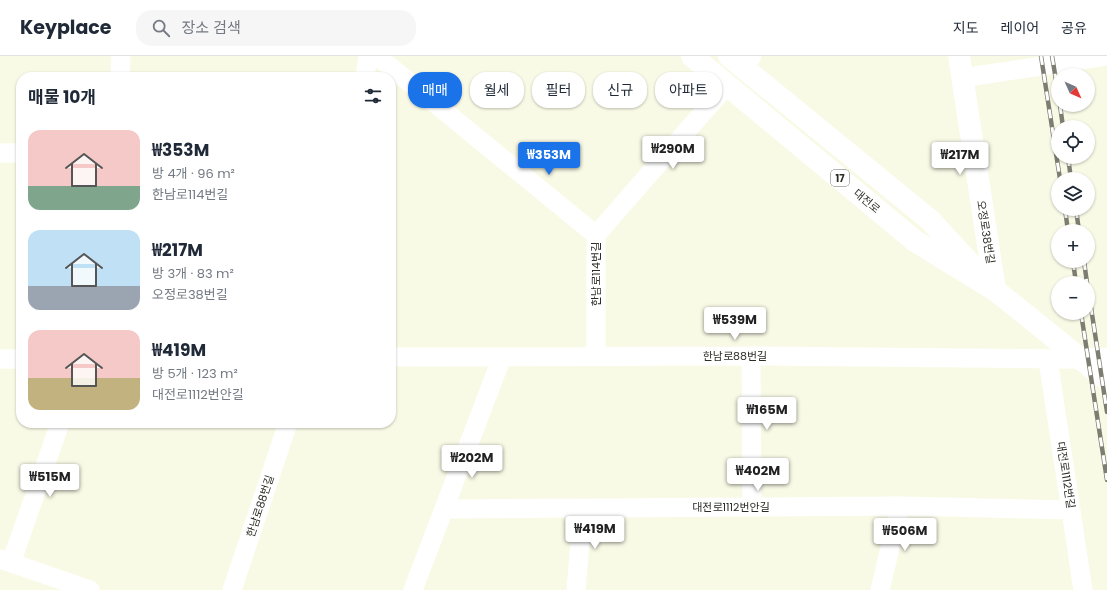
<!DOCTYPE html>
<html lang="ko">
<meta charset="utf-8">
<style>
:root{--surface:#fff;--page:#f6f6f7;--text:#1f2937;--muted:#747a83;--line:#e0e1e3;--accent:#1a73e8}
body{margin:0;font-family:Poppins,"Noto Sans KR",sans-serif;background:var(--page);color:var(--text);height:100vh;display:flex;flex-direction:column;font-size:15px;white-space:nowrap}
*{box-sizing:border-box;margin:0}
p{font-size:13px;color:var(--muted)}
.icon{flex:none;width:22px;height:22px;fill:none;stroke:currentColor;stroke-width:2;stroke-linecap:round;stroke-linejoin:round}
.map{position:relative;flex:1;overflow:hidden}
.side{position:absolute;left:16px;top:16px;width:380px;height:356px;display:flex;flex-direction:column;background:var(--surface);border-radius:16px;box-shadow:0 1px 3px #0004}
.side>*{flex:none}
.hud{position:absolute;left:408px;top:16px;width:380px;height:36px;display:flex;gap:8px}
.needle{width:26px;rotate:135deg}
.fabs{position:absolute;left:1051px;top:12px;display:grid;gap:8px}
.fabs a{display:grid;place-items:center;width:44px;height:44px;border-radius:50%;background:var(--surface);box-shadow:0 1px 3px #0004;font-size:20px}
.price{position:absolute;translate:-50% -34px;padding:0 9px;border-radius:4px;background:#fff;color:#222;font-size:13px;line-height:26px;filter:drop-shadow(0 1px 2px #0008)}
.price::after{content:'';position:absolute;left:50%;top:24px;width:12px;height:9px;margin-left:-6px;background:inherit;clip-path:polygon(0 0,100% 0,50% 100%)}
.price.active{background:var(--accent);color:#fff}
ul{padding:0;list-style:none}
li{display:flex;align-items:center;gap:12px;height:100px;padding:0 12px}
li span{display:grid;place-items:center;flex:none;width:112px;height:80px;border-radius:12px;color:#555}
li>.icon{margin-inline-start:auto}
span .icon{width:48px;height:48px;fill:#fffc;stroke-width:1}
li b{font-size:17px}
h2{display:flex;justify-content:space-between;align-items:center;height:48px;padding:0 12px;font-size:17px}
.pill{padding:0 14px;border-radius:16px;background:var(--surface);box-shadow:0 1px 3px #0004;font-size:14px;line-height:36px}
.pill.active{background:var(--accent);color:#fff}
header{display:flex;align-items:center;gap:24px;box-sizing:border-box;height:56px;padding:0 20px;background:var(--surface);border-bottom:1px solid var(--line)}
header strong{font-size:19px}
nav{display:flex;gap:22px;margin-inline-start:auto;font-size:14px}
.search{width:280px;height:36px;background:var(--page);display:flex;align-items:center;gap:10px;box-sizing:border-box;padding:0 14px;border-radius:16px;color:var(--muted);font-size:15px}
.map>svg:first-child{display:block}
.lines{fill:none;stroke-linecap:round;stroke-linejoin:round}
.minor{stroke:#fff;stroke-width:19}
.tertiary{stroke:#fff;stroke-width:22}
.primary{stroke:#fff;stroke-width:22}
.rail-casing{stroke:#7d7e71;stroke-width:4.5}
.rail{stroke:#fff;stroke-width:3;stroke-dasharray:9;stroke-linecap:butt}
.labels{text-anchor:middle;stroke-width:3;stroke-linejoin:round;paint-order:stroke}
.shield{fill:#fff;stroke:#6b6c66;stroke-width:1}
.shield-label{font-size:10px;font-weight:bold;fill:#2c2d25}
.street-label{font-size:11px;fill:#2c2d25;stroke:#fff}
</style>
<header>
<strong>Keyplace</strong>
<div class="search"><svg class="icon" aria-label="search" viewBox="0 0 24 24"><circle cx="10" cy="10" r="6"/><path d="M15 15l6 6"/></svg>장소 검색</div>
<nav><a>지도</a><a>레이어</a><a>공유</a></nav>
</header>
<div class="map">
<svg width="1107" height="534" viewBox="0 0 1107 534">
<rect width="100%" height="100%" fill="#f9fae6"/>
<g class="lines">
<!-- minor -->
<path class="minor" d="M377 0 596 179V300
M742 11 752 0
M120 21 121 0
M365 21 368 0
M962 22 1107 0
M0 97H21
M596 179 727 29
M751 300 752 451
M391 301 751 300 1080 303
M0 303H21
M1048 304 1083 534
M444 453 900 450 1071 454
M0 503 90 534
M11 507 60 367
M232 534 288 367
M413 534 502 301
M576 534 583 452
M880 534 900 450"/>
<!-- tertiary -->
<path class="tertiary" d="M959 0 995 234
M1080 303H1107"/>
<!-- primary -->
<path class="primary" d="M692 0 915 185 995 234 1107 324
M729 0 930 164 975 213"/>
<defs>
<path id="rail" d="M1041 0 1060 123
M1052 0 1058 36
M1060 49 1063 71
M1068 101 1071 123
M1065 153 1068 175
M1076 153 1079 175
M1073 205 1076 227
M1084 205 1087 227
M1088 232 1107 356
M1081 257 1107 424"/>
</defs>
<!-- rail casing -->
<use href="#rail" class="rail-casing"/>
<!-- rail -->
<use href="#rail" class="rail"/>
</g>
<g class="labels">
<!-- shield labels -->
<rect class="shield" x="831" y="114" width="18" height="16" rx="3"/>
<g class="shield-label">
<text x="840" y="126">17</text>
</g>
<!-- street labels -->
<g class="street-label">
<text transform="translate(867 145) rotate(40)" y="4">대전로</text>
<text transform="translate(986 176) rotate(81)" y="4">오정로38번길</text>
<text transform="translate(596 218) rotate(-90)" y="4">한남로114번길</text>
<text x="735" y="304">한남로88번길</text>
<text transform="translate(1066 419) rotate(81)" y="4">대전로1112번길</text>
<text transform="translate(260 450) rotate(-72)" y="4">한남로88번길</text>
<text x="731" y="455">대전로1112번안길</text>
</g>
</g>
</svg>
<div class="fabs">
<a><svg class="needle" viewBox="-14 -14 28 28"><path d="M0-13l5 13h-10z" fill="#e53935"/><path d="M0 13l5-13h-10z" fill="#747a83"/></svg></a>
<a><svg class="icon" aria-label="locate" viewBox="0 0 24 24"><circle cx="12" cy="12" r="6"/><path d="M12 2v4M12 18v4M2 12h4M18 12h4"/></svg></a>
<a><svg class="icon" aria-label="layers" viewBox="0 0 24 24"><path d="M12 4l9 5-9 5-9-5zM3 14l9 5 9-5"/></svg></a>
<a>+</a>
<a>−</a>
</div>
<b class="price" style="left:673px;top:114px">₩290M</b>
<b class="price active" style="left:549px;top:120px">₩353M</b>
<b class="price" style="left:960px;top:120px">₩217M</b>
<b class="price" style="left:735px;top:285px">₩539M</b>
<b class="price" style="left:767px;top:375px">₩165M</b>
<b class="price" style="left:472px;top:423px">₩202M</b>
<b class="price" style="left:758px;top:436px">₩402M</b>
<b class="price" style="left:50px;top:442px">₩515M</b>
<b class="price" style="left:595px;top:494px">₩419M</b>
<b class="price" style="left:905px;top:496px">₩506M</b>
<div class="hud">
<a class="pill active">매매</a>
<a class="pill">월세</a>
<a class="pill">필터</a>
<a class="pill">신규</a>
<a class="pill">아파트</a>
</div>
<section class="side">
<h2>매물 10개<svg class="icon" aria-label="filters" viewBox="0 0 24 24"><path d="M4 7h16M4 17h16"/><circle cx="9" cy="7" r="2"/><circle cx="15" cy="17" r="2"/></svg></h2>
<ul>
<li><span style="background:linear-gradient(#f6c9c9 70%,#7fa58c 0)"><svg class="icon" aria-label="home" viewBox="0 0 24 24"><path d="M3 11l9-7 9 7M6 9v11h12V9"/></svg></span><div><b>₩353M</b><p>방 4개 · 96 m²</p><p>한남로114번길</p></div></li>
<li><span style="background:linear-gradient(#bfe0f5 70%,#9aa5b1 0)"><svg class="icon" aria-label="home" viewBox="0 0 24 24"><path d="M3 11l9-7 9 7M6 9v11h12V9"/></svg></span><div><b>₩217M</b><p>방 3개 · 83 m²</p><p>오정로38번길</p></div></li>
<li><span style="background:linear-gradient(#f6c9c9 60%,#c2b280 0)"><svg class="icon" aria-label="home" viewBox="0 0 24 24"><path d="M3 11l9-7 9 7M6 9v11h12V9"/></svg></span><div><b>₩419M</b><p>방 5개 · 123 m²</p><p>대전로1112번안길</p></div></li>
</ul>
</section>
</div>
